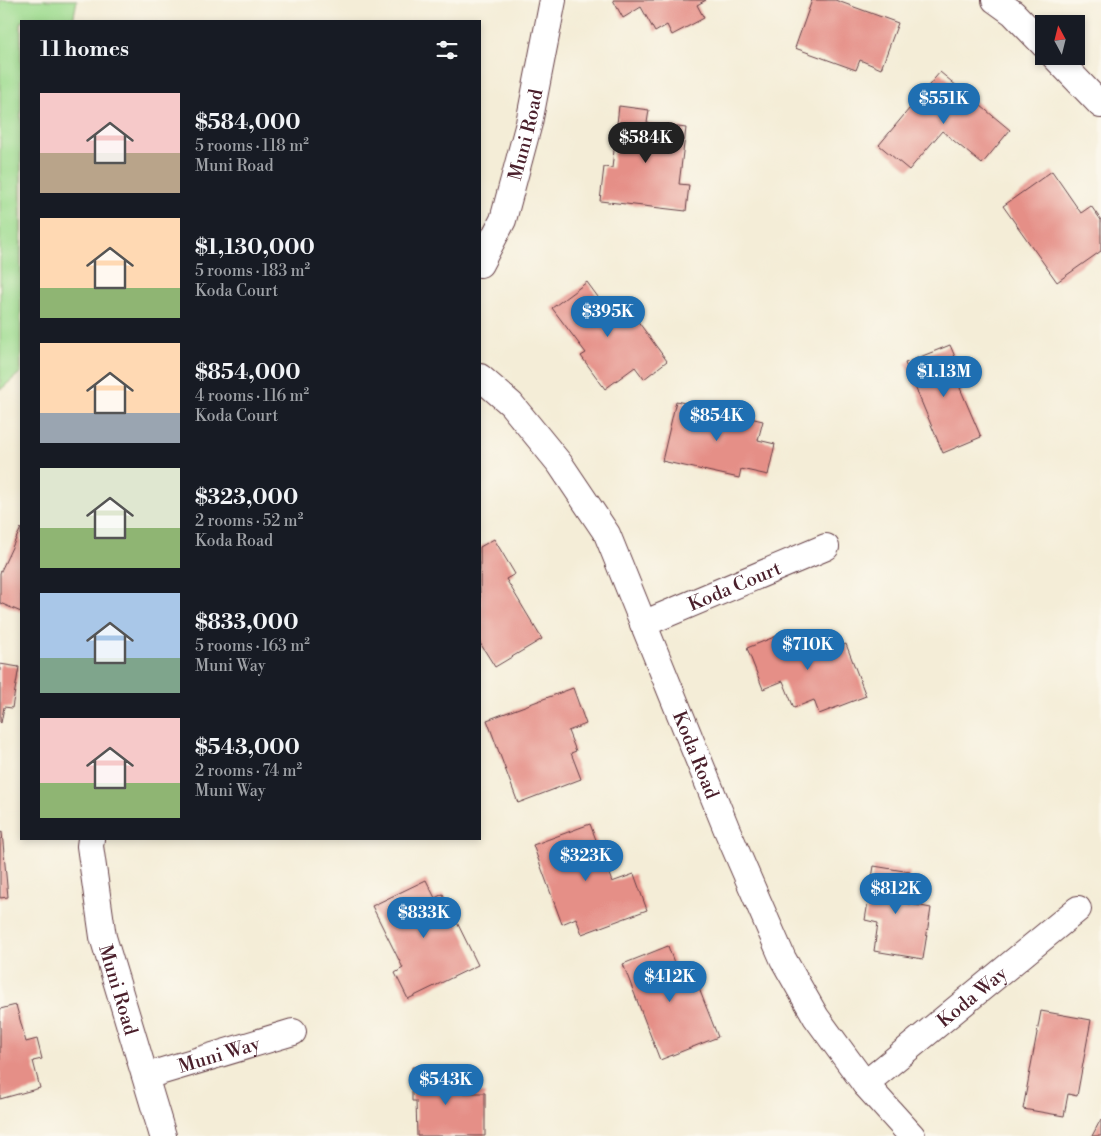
<!DOCTYPE html>
<meta charset="utf-8">
<style>
:root{--surface:#171b24;--page:#20242c;--text:#f1f3f6;--muted:#9ea1a6;--accent:#1f6fb2}
body{margin:0;font-family:"Libre Bodoni",serif;background:var(--page);color:var(--text);height:100vh;display:flex;flex-direction:column;font-size:19px;white-space:nowrap}
*{box-sizing:border-box;margin:0}
p{font-size:16px;color:var(--muted)}
.icon{flex:none;width:28px;height:28px;fill:none;stroke:currentColor;stroke-width:2;stroke-linecap:round;stroke-linejoin:round}
.map{position:relative;flex:1;overflow:hidden}
.details{position:absolute;left:20px;top:20px;width:461px;height:820px;display:flex;flex-direction:column;background:var(--surface);border-radius:0px;box-shadow:0 2px 8px #0003}
.details>*{flex:none}
.needle{width:32px;rotate:353deg}
.fabs{position:absolute;left:1035px;top:15px;display:grid;gap:10px}
.fabs a{display:grid;place-items:center;width:50px;height:50px;border-radius:0px;background:var(--surface);box-shadow:0 2px 8px #0003;font-size:25px}
.price{position:absolute;translate:-50% -42px;padding:0 11px;border-radius:18px;background:var(--accent);color:#fff;font-size:16px;line-height:32px;filter:drop-shadow(0 1px 2px #0008)}
.price::after{content:'';position:absolute;left:50%;top:30px;width:15px;height:11px;margin-left:-8px;background:inherit;clip-path:polygon(0 0,100% 0,50% 100%)}
.price.current{background:#222;color:#fff}
ul{padding:0;list-style:none}
li{display:flex;align-items:center;gap:15px;height:125px;padding:0 20px}
li span{display:grid;place-items:center;flex:none;width:140px;height:100px;border-radius:0px;color:#555}
li>.icon{margin-inline-start:auto}
span .icon{width:60px;height:60px;fill:#fffc;stroke-width:1}
li b{font-size:21px}
h2{display:flex;justify-content:space-between;align-items:center;height:60px;padding:0 20px;font-size:21px}
.map>svg:first-child{display:block}
.green{fill:#9fdc90;stroke:#747e5e}
.building{fill:#e58f87}
.lines{fill:none;stroke-linecap:round;stroke-linejoin:round}
.minor-casing{stroke:#643e45;stroke-width:28}
.minor{stroke:#fff;stroke-width:26}
.labels{text-anchor:middle;stroke-width:5;stroke-linejoin:round;paint-order:stroke}
.street-label{font-size:19px;fill:#4a1f2b;stroke:#fbf7ec}
</style>
<div class="map">
<svg width="1101" height="1136" viewBox="0 0 1101 1136">
<rect width="100%" height="100%" fill="#fbf7ec"/>
<filter id="ink" filterUnits="userSpaceOnUse"><feTurbulence type="fractalNoise" baseFrequency=".02" numOctaves="2"/><feDisplacementMap in="SourceGraphic" scale="10" xChannelSelector="R" yChannelSelector="G"/><feConvolveMatrix kernelMatrix="1 2 1 2 8 2 1 2 1" color-interpolation-filters="sRGB"/></filter>
<filter id="wash" filterUnits="userSpaceOnUse"><feTurbulence type="fractalNoise" baseFrequency=".0096" numOctaves="4" result="noise"/><feDisplacementMap in="SourceGraphic" scale="20" xChannelSelector="R" yChannelSelector="G"/><feGaussianBlur stdDeviation="1.12" result="paint"/><feColorMatrix in="noise" values="0 0 0 0 0 0 0 0 0 0 0 0 0 0 0 0 0 1.4 0 .05"/><feComposite in="paint" operator="in"/></filter>
<g filter="url(#wash)">
<rect width="100%" height="100%" fill="#f4edd7"/>
<!-- green -->
<path class="green" d="M0 0H77L73 21H21V372L0 390Z"/>
<g id="blocks">
<!-- building -->
<path class="building" d="M613 0H706L697 5 704 18 672 35 667 25 655 32 641 7 623 18Z
M812 0H835L898 23 881 69 860 60 856 70 795 48Z
M940 72 1010 130 982 164 942 131 909 170 879 145Z
M619 106 649 110 647 123 686 128 679 184 689 185 686 211 600 201 604 167 612 168Z
M1052 171 1081 213 1091 206 1101 220V251L1057 282 1003 206Z
M587 282 620 327 634 316 667 361 644 379 635 367 605 389 581 356 586 353 552 308Z
M950 345 967 385 960 388 981 437 943 453 905 363Z
M676 401 763 421 758 440 775 444 768 475 741 469 739 478 662 461Z
M21 528V612L0 603V573Z
M494 539 515 574 506 579 542 639 495 667 480 643V547Z
M789 631 794 645 827 632 834 649 846 644 866 696 819 714 814 700 794 708 783 681 763 689 747 648Z
M0 664 19 667 12 708 4 707 1 723 0 722Z
M573 688 586 724 568 731 576 751 571 753 581 779 518 803 487 720Z
M590 824 612 882 634 874 647 910 582 934 576 918 562 924 533 845Z
M2 832 8 897 0 898V833Z
M874 866 910 872 905 903 931 908 923 959 874 951 878 923 865 920Z
M426 880 435 898 443 894 478 965 408 999 395 973 403 968 372 906Z
M668 946 676 968 689 963 718 1037 660 1060 623 964Z
M16 1005 26 1042 37 1039 42 1059 33 1061 40 1088 0 1099V1009Z
M1041 1011 1091 1020 1077 1096 1068 1094 1064 1116 1023 1109Z
M412 1067H450V1093H485V1136H417L416 1101H412Z
M1101 1119V1136H1092Z"/>
</g>
</g>
<g filter="url(#ink)">
<use href="#blocks" fill-opacity="0" stroke="#643e45" stroke-width="1"/>
<g class="lines">
<defs>
<g id="minor">
<path d="M995 0 1013 13 1044 45"/>
<path d="M1054 56 1101 105"/>
<path id="s1" d="M480 264 503 220 529 123 553 0"/>
<path id="s2" d="M480 377 511 404 560 464 607 534 727 830 783 959 816 1017 865 1084 912 1136"/>
<path id="s3" d="M643 624 826 547"/>
<path id="s4" d="M91 839 90 846 103 937 163 1136"/>
<path id="s5" d="M146 1076 293 1032"/>
<path id="s6" d="M865 1084 1078 909"/>
</g>
</defs>
<!-- minor casing -->
<use href="#minor" class="minor-casing"/>
<!-- minor -->
<use href="#minor" class="minor"/>
</g>
</g>
<g class="labels">
<!-- street labels -->
<g class="street-label">
<text dy="7" stroke="none"><textPath href="#s1" startOffset="138">Muni Road</textPath></text>
<text dy="7" stroke="none"><textPath href="#s3" startOffset="99">Koda Court</textPath></text>
<text dy="7" stroke="none"><textPath href="#s2" startOffset="441">Koda Road</textPath></text>
<text dy="7" stroke="none"><textPath href="#s4" startOffset="154">Muni Road</textPath></text>
<text dy="7" stroke="none"><textPath href="#s6" startOffset="138">Koda Way</textPath></text>
<text dy="7" stroke="none"><textPath href="#s5" startOffset="76">Muni Way</textPath></text>
</g>
</g>
</svg>
<div class="fabs">
<a><svg class="needle" viewBox="-14 -14 28 28"><path d="M0-13l5 13h-10z" fill="#e53935"/><path d="M0 13l5-13h-10z" fill="#9ea1a6"/></svg></a>
</div>
<b class="price" style="left:944px;top:125px">$551K</b>
<b class="price current" style="left:646px;top:164px">$584K</b>
<b class="price" style="left:608px;top:338px">$395K</b>
<b class="price" style="left:944px;top:398px">$1.13M</b>
<b class="price" style="left:717px;top:442px">$854K</b>
<b class="price" style="left:808px;top:671px">$710K</b>
<b class="price" style="left:586px;top:882px">$323K</b>
<b class="price" style="left:896px;top:915px">$812K</b>
<b class="price" style="left:424px;top:939px">$833K</b>
<b class="price" style="left:670px;top:1003px">$412K</b>
<b class="price" style="left:446px;top:1106px">$543K</b>
<section class="details">
<h2>11 homes<svg class="icon" aria-label="filters" viewBox="0 0 24 24"><path d="M4 7h16M4 17h16"/><circle cx="9" cy="7" r="2"/><circle cx="15" cy="17" r="2"/></svg></h2>
<ul>
<li><span style="background:linear-gradient(#f6c9c9 60%,#b9a48a 0)"><svg class="icon" aria-label="home" viewBox="0 0 24 24"><path d="M3 11l9-7 9 7M6 9v11h12V9"/></svg></span><div><b>$584,000</b><p>5 rooms · 118 m²</p><p>Muni Road</p></div></li>
<li><span style="background:linear-gradient(#ffd9b3 70%,#8fb573 0)"><svg class="icon" aria-label="home" viewBox="0 0 24 24"><path d="M3 11l9-7 9 7M6 9v11h12V9"/></svg></span><div><b>$1,130,000</b><p>5 rooms · 183 m²</p><p>Koda Court</p></div></li>
<li><span style="background:linear-gradient(#ffd9b3 70%,#9aa5b1 0)"><svg class="icon" aria-label="home" viewBox="0 0 24 24"><path d="M3 11l9-7 9 7M6 9v11h12V9"/></svg></span><div><b>$854,000</b><p>4 rooms · 116 m²</p><p>Koda Court</p></div></li>
<li><span style="background:linear-gradient(#dfe7d0 60%,#8fb573 0)"><svg class="icon" aria-label="home" viewBox="0 0 24 24"><path d="M3 11l9-7 9 7M6 9v11h12V9"/></svg></span><div><b>$323,000</b><p>2 rooms · 52 m²</p><p>Koda Road</p></div></li>
<li><span style="background:linear-gradient(#a9c7e8 65%,#7fa58c 0)"><svg class="icon" aria-label="home" viewBox="0 0 24 24"><path d="M3 11l9-7 9 7M6 9v11h12V9"/></svg></span><div><b>$833,000</b><p>5 rooms · 163 m²</p><p>Muni Way</p></div></li>
<li><span style="background:linear-gradient(#f6c9c9 65%,#8fb573 0)"><svg class="icon" aria-label="home" viewBox="0 0 24 24"><path d="M3 11l9-7 9 7M6 9v11h12V9"/></svg></span><div><b>$543,000</b><p>2 rooms · 74 m²</p><p>Muni Way</p></div></li>
</ul>
</section>
</div>
